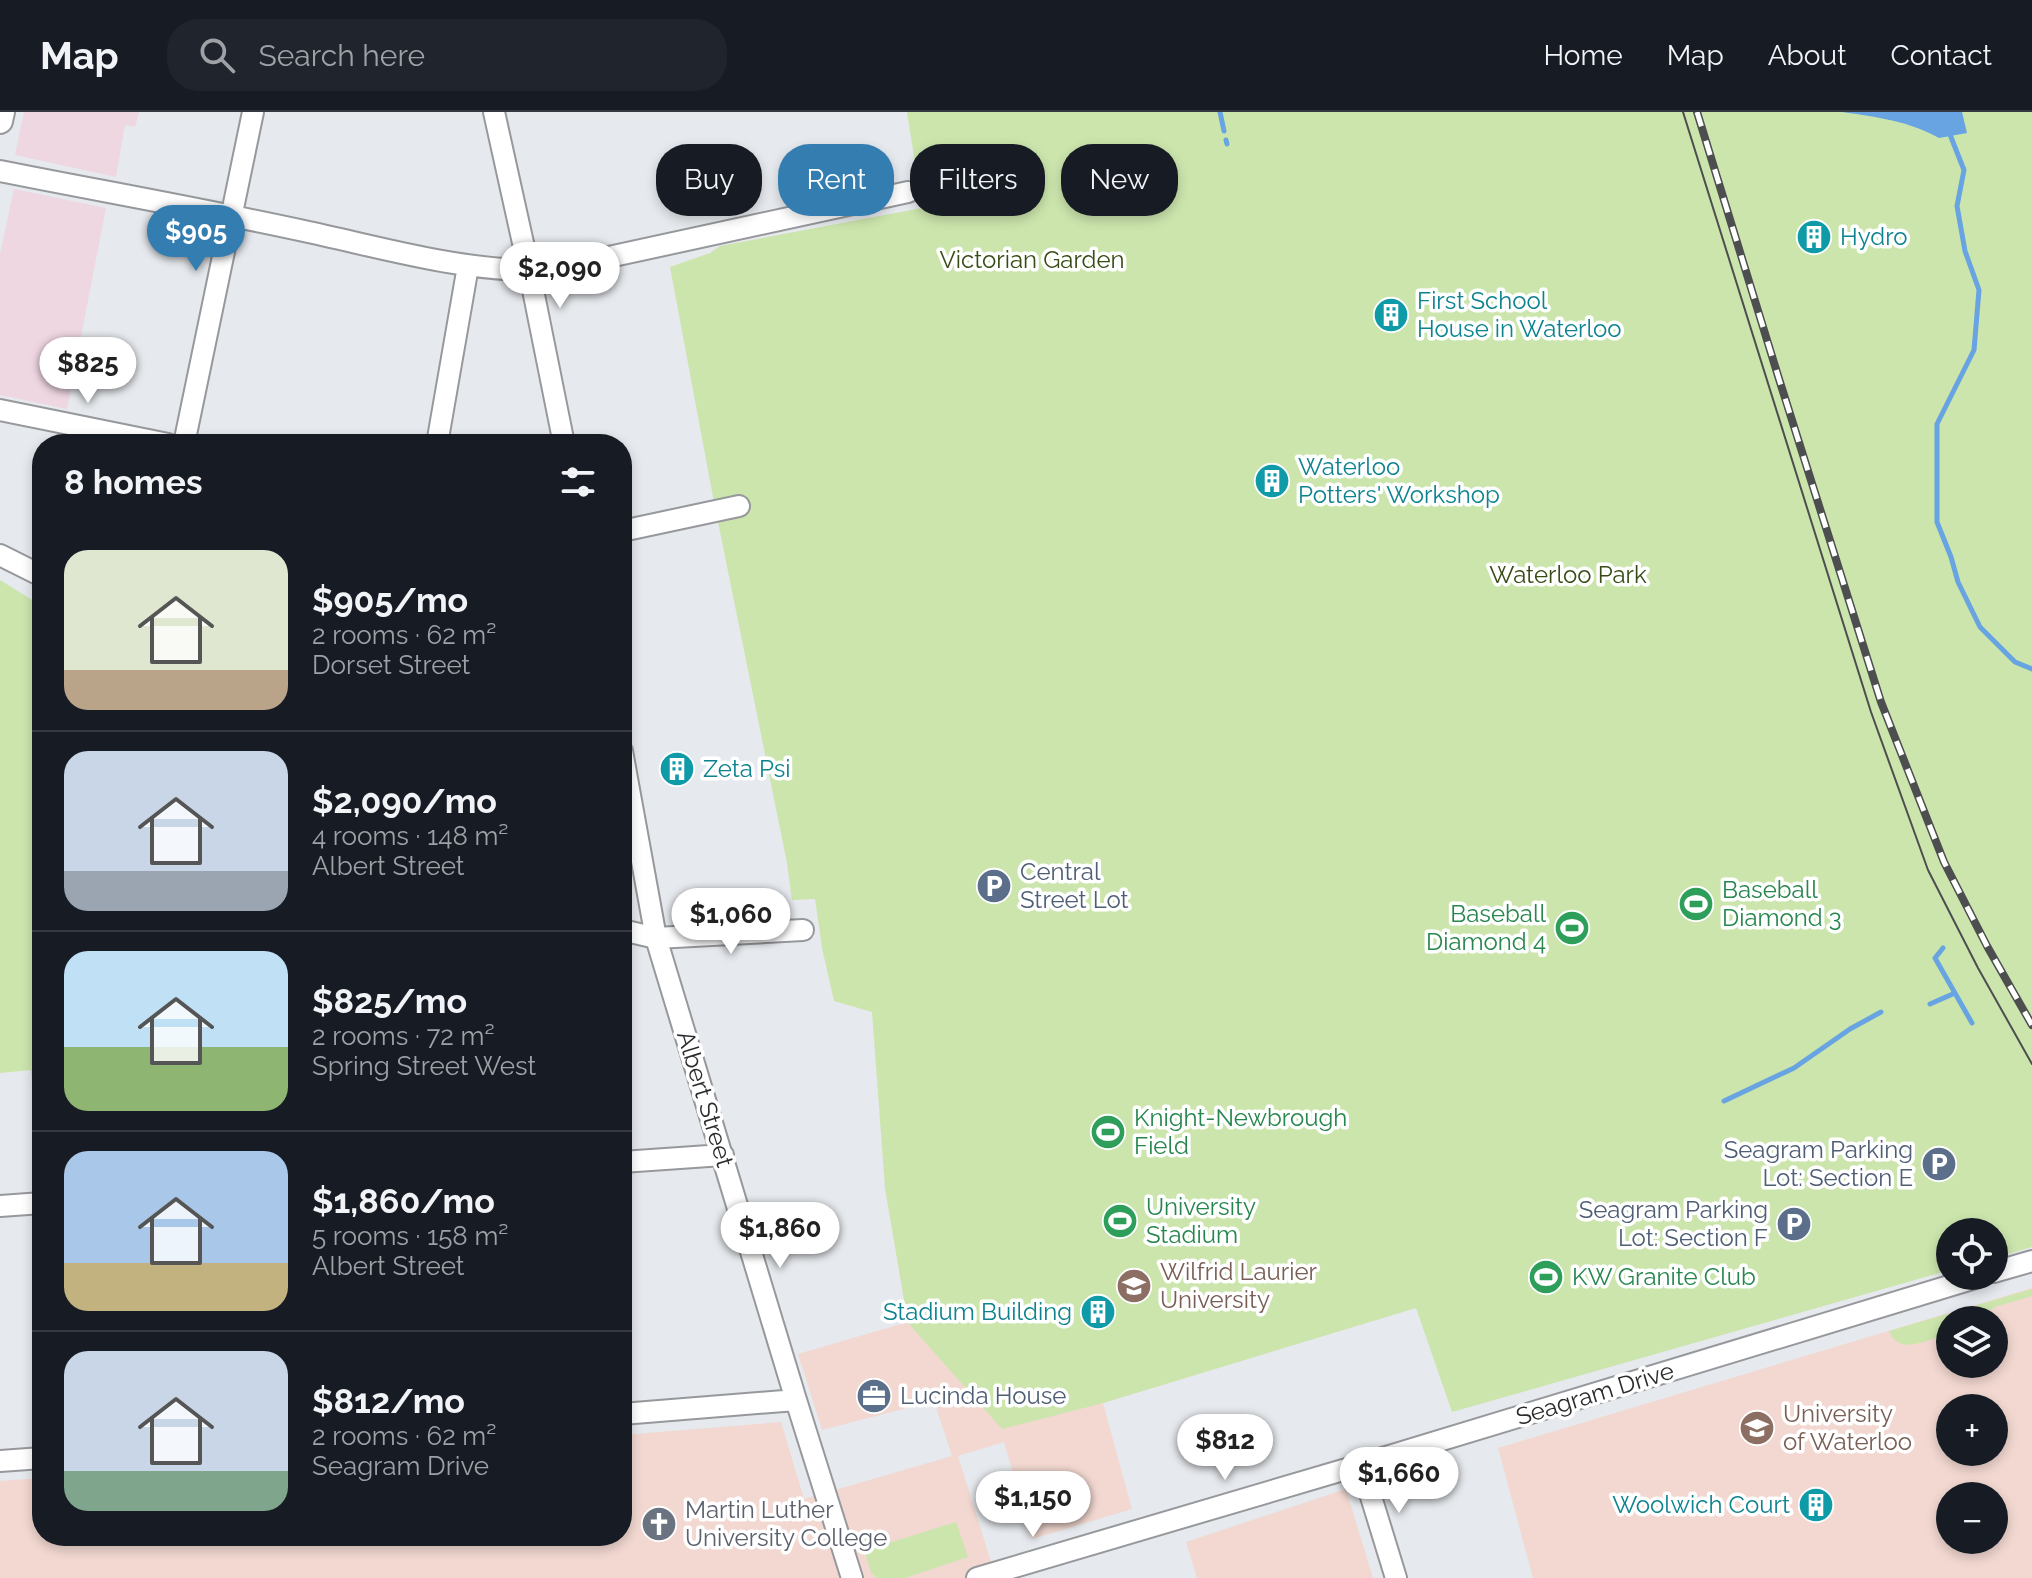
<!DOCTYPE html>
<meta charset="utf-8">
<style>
:root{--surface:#171b24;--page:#20242c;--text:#f1f3f6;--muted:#9ea1a6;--line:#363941;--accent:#347db1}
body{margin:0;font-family:Raleway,sans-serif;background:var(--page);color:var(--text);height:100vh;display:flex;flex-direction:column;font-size:30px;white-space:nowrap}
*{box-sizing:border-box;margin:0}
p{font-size:26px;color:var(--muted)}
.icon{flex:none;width:44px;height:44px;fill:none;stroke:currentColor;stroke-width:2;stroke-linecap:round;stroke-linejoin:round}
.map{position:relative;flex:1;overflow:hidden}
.sheet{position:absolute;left:32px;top:322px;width:600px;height:1112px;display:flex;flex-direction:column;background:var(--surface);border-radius:32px;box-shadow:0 4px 12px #0003}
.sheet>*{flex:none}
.guide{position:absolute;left:656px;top:32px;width:760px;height:72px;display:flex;gap:16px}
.controls{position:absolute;left:1936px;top:1106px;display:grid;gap:16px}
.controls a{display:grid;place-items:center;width:72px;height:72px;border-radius:50%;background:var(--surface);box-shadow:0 4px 12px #0003;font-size:40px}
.price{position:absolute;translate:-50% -68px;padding:0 18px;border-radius:28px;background:#fff;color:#222;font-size:26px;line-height:52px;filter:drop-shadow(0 2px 4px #0008)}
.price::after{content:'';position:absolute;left:50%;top:48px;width:24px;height:18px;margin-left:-12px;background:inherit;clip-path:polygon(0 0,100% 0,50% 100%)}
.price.active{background:var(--accent);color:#fff}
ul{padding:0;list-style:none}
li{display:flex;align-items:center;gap:24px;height:200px;padding:0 32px}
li+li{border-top:2px solid var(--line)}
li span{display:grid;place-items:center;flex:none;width:224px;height:160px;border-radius:24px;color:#555}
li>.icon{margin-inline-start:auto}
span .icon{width:96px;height:96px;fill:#fffc;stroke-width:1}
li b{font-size:34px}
h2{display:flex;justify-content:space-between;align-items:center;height:96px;padding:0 32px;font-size:34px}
.chip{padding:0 28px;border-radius:32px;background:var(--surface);box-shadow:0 4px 12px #0003;font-size:28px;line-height:72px}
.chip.active{background:var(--accent);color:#fff}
header{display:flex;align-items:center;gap:48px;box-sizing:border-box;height:112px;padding:0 40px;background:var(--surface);border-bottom:2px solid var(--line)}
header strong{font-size:38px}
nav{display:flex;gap:44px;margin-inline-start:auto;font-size:28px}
.search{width:560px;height:72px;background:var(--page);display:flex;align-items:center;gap:20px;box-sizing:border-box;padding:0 28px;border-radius:32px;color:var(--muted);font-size:30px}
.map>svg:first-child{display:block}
.commercial{fill:#efd7e2}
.education{fill:#f2d8d1;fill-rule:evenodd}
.green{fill:#cce5ad}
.water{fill:#68a4e1}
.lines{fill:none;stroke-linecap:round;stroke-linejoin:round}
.stream{stroke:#68a4e1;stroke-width:5}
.minor-casing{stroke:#96989c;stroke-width:24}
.major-casing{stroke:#96989c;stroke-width:28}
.minor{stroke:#fff;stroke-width:20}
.major{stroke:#fff;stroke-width:24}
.tram{stroke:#4c4e4f;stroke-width:2}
.rail-casing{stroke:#4c4e4f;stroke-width:8}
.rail{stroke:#fff;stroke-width:5;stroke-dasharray:15;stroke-linecap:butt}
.labels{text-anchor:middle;stroke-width:7;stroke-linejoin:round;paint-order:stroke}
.culture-label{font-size:24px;fill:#0d838f;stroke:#fff;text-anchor:start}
.park-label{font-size:24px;fill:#374c15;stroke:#fff}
.service-label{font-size:24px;fill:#4e5e75;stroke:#fff;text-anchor:start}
.leisure-label{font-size:24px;fill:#27864d;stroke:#fff;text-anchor:start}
.street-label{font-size:24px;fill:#2a2b2c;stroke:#fff}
.education-label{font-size:24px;fill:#785e54;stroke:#fff;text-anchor:start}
.worship-label{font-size:24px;fill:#5b616d;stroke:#fff;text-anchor:start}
</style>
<header>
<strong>Map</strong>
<div class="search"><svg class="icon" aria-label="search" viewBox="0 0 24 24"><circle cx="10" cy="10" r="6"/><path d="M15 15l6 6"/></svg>Search here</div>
<nav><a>Home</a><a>Map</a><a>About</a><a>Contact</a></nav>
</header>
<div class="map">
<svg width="2032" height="1466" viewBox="0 0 2032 1466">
<rect width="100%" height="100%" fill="#e6e9ed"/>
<!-- commercial -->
<path class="commercial" d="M24 0H139L135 15 125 13 116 65 15 43Z
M14 77 106 96 67 297 0 283V142Z"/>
<!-- education -->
<path class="education" d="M885 1076 1380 1206 1103 1291 1132 1397 1032 1427 1004 1330 958 1344 996 1466H0V1369L42 1366V1424H622V1323L781 1310 804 1387 952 1344 934 1289 822 1318 798 1242 908 1210Z
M2032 1176V1466H1533L1498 1336ZM1950 1208H1994V1252H1950ZM1950 1296H1994V1340H1950ZM1950 1384H1994V1428H1950Z
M1346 1377 1373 1466H1197L1186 1430Z"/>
<!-- green -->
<path class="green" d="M907 0H2032V1135L1994 1146V1120H1950V1158L1452 1300 1416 1196 1103 1291 1002 1317 908 1211 885 1076 872 900 834 889 822 836 815 787 792 788 787 751 713 385 670 155 710 141 720 134 922 96Z
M0 468 42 494V976H32L31 958 0 961Z
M2032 1177V1184L1995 1195 1975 1208H1950V1221C1929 1227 1899 1245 1889 1219Z
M956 1410 968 1445 905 1466H877L871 1461 860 1424 876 1419 882 1433Z"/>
<!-- water -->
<path class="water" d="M1842 0H1962L1967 21 1939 26C1909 9 1876 5 1842 0Z"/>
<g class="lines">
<!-- stream -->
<path class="stream" d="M1220 0 1224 19
M1949 20 1964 58 1957 94 1965 139 1979 178 1974 238 1937 312V410L1951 445 1958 470 1980 515 2015 550 2032 557
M1226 28 1227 32
M1943 836 1935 846 1972 911
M1930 892 1955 881
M1724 989 1794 956 1850 917 1881 900"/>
<defs>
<path id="minor" d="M494 0 529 158 564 332
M0 59C101 79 203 97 304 119 384 136 466 161 549 158L908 80
M0 298 168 332
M184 332 253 0
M437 332 468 154
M622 419 739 394
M0 443 42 464
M622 639 656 826 796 1288 852 1466
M622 818 656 826 803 818
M622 1050 723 1043
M0 1094 42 1091
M1994 1160 2032 1149
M622 1302 796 1288
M0 1349 42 1346
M1361 1352 1396 1466
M977 1466 1343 1358 1982 1164"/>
<path id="major" d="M0 9 2 0"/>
</defs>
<!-- minor casing -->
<use href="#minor" class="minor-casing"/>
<!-- major casing -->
<use href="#major" class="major-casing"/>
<!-- minor -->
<use href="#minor" class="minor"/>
<!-- major -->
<use href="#major" class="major"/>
<!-- tram -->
<path class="tram" d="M1683 0 1871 600 1928 758 1978 856 2032 952
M2020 894 2032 914"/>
<defs>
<path id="rail" d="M1697 0 1779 267 1881 590 1944 750 1987 834 2032 913"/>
</defs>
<!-- rail casing -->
<use href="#rail" class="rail-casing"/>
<!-- rail -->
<use href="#rail" class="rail"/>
</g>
<!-- icons -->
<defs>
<symbol id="building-disc" viewBox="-11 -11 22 22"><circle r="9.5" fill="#0f9aa8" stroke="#fff"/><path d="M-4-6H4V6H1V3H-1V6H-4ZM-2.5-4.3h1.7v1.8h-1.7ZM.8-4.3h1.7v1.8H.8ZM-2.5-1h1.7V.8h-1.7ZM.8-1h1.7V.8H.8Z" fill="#fff"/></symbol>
<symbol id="parking-disc" viewBox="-11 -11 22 22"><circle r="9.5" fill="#5c6f8a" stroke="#fff"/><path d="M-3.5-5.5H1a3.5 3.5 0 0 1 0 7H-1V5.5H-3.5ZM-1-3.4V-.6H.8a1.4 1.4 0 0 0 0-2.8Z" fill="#fff"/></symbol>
<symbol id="stadium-disc" viewBox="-11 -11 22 22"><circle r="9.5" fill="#2e9e5b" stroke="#fff"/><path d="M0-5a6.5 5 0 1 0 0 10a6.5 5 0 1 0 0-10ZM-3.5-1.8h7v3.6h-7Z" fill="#fff"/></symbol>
<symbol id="university-disc" viewBox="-11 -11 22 22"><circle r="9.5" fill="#8d6e63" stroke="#fff"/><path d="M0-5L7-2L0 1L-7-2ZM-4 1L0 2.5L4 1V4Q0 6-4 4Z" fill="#fff"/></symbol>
<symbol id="office-disc" viewBox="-11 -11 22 22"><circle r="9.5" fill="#5c6f8a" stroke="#fff"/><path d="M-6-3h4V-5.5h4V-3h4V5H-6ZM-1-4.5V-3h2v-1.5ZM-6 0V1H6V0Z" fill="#fff"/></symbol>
<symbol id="church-disc" viewBox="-11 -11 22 22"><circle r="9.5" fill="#6b7280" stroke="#fff"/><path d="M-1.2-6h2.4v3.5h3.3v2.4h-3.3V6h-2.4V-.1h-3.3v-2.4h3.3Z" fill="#fff"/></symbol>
</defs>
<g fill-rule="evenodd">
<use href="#building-disc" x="1794" y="105" width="40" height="40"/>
<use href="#building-disc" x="1371" y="183" width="40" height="40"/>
<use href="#building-disc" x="1252" y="349" width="40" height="40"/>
<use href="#building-disc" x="657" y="637" width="40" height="40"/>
<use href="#parking-disc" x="974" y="754" width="40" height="40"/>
<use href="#stadium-disc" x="1676" y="772" width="40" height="40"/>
<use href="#stadium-disc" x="1552" y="796" width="40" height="40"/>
<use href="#stadium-disc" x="1088" y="1000" width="40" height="40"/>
<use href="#parking-disc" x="1919" y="1032" width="40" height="40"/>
<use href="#stadium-disc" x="1100" y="1089" width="40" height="40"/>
<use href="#parking-disc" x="1774" y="1092" width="40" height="40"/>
<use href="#stadium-disc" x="1526" y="1145" width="40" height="40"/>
<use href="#university-disc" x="1114" y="1154" width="40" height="40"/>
<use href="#building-disc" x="1078" y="1180" width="40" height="40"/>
<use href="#office-disc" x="854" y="1264" width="40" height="40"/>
<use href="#university-disc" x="1737" y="1296" width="40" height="40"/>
<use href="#building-disc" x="1796" y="1373" width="40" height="40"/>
<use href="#church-disc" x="639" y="1392" width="40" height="40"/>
</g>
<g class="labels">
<!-- culture labels -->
<g class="culture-label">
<text x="1840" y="133">Hydro</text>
<text x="1417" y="197">First School<tspan x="1417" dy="28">House in Waterloo</tspan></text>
<text x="1298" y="363">Waterloo<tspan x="1298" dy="28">Potters' Workshop</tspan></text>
<text x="703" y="665">Zeta Psi</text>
<text x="1072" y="1208" text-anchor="end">Stadium Building</text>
<text x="1790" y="1401" text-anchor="end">Woolwich Court</text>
</g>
<!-- park labels -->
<g class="park-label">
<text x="1032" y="156">Victorian Garden</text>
<text x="1568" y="471">Waterloo Park</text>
</g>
<!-- service labels -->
<g class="service-label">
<text x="1020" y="768">Central<tspan x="1020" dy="28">Street Lot</tspan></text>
<text x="1913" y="1046" text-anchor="end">Seagram Parking<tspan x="1913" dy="28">Lot: Section E</tspan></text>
<text x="1768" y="1106" text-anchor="end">Seagram Parking<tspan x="1768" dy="28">Lot: Section F</tspan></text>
<text x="900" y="1292">Lucinda House</text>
</g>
<!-- leisure labels -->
<g class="leisure-label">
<text x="1722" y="786">Baseball<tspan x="1722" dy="28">Diamond 3</tspan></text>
<text x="1546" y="810" text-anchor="end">Baseball<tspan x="1546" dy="28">Diamond 4</tspan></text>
<text x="1134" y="1014">Knight-Newbrough<tspan x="1134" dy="28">Field</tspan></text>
<text x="1146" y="1103">University<tspan x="1146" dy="28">Stadium</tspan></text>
<text x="1572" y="1173">KW Granite Club</text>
</g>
<!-- street labels -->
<g class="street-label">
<text transform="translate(705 987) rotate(73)" y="8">Albert Street</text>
<text transform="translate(1595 1282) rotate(-17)" y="8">Seagram Drive</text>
</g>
<!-- education labels -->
<g class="education-label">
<text x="1160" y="1168">Wilfrid Laurier<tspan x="1160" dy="28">University</tspan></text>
<text x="1783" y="1310">University<tspan x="1783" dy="28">of Waterloo</tspan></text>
</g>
<!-- worship labels -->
<g class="worship-label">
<text x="685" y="1406">Martin Luther<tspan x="685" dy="28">University College</tspan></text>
</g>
</g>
</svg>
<div class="controls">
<a><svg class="icon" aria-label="locate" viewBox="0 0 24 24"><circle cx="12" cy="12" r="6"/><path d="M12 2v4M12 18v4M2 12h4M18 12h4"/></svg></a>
<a><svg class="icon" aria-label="layers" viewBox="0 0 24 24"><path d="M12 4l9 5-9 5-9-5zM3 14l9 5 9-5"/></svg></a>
<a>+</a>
<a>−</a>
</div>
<b class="price active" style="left:196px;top:161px">$905</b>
<b class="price" style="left:560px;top:198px">$2,090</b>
<b class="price" style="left:88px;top:293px">$825</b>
<b class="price" style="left:731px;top:844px">$1,060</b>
<b class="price" style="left:780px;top:1158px">$1,860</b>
<b class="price" style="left:1225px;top:1370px">$812</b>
<b class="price" style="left:1399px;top:1403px">$1,660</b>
<b class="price" style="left:1033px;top:1427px">$1,150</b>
<div class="guide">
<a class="chip">Buy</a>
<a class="chip active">Rent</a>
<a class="chip">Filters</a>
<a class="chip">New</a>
</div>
<section class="sheet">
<h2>8 homes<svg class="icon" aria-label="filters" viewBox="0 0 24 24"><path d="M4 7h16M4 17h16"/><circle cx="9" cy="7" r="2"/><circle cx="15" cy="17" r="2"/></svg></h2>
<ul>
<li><span style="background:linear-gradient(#dfe7d0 75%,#b9a48a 0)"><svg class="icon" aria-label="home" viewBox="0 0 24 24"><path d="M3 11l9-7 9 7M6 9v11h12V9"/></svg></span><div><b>$905/mo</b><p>2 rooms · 62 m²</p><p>Dorset Street</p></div></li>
<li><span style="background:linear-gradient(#c9d6e8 75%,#9aa5b1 0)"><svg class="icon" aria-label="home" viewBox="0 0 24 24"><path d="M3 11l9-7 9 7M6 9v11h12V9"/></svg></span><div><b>$2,090/mo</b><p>4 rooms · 148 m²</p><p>Albert Street</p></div></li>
<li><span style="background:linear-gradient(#bfe0f5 60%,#8fb573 0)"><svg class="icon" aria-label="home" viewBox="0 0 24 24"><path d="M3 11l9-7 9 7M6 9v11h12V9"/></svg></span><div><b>$825/mo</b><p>2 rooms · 72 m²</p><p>Spring Street West</p></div></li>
<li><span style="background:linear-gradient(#a9c7e8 70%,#c2b280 0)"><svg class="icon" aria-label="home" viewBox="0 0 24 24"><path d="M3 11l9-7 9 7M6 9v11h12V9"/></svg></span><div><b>$1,860/mo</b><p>5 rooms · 158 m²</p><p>Albert Street</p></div></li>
<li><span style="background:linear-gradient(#c9d6e8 75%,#7fa58c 0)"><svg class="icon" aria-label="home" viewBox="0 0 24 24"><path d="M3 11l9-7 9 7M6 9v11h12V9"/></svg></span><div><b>$812/mo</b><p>2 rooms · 62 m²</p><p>Seagram Drive</p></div></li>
</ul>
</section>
</div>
